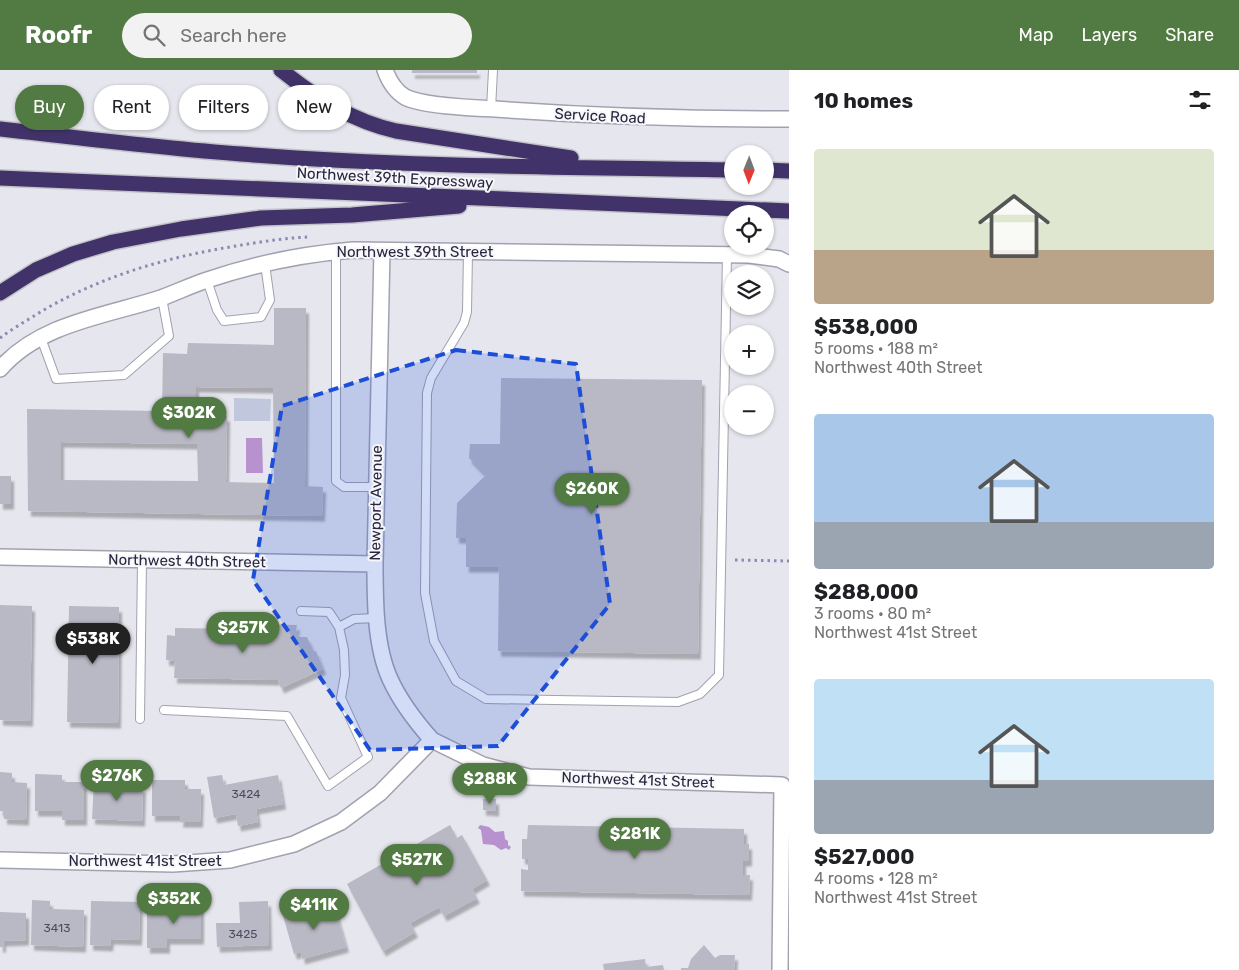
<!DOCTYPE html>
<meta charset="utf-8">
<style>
:root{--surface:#fff;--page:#f2f2f2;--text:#202124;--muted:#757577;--accent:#527b43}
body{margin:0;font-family:Rubik,sans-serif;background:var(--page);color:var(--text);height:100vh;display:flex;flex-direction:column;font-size:19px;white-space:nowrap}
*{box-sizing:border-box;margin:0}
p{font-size:16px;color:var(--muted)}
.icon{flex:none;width:28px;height:28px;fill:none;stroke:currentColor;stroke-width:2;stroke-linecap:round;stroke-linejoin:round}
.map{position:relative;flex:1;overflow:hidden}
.details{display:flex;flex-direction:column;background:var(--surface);width:450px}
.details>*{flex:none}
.banner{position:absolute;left:15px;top:15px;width:475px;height:45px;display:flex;gap:10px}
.needle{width:32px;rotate:181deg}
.buttons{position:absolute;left:724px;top:75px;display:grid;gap:10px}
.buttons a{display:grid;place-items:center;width:50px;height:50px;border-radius:50%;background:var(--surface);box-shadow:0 1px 4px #0004;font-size:25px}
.price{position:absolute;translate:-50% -42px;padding:0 11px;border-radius:18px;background:var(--accent);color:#fff;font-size:16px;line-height:32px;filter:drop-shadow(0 1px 2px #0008)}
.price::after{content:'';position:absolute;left:50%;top:30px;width:15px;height:11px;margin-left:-8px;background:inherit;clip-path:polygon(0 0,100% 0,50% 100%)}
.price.on{background:#222;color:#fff}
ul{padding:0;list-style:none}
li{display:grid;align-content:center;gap:10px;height:265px;padding:0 25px}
li span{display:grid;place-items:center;height:155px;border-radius:5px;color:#555}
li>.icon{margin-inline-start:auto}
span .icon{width:90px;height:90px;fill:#fffc;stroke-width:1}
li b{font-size:21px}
h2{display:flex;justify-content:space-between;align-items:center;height:60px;padding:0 25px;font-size:21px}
.chip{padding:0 18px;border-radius:22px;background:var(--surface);box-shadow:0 1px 4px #0004;font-size:18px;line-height:45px}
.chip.on{background:var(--accent);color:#fff}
header{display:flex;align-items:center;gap:30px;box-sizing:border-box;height:70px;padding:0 25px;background:var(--accent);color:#fff}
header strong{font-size:24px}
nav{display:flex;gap:28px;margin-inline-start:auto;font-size:18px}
.search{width:350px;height:45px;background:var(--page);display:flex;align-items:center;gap:12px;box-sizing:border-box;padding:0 18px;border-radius:28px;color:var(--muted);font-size:19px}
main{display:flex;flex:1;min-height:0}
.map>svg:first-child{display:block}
.green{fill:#c1c8dd}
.water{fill:#b892ce}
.building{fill:#b9b8c5;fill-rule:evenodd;filter:url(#shadow)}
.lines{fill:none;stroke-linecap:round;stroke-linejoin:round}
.lane-casing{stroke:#a3a1af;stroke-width:10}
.street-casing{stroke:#a3a1af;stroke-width:18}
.highway-casing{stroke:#c4c2c9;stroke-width:18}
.path{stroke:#8e89af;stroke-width:3;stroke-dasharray:2.5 4;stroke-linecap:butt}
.lane{stroke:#fff;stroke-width:8}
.street{stroke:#fff;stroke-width:15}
.highway{stroke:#413369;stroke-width:15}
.marked{fill:#1d4ed8;fill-opacity:0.2;stroke:#1d4ed8;stroke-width:4;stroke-dasharray:10 6;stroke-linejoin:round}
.labels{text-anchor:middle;stroke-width:4;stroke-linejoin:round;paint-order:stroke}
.number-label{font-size:12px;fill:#4e4a60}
.street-label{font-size:15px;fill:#2b263f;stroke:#f6f7fa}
</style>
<header>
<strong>Roofr</strong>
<div class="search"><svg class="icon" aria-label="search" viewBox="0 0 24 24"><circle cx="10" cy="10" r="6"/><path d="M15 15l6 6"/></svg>Search here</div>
<nav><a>Map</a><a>Layers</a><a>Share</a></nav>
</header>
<main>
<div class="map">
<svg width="789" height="900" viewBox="0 0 789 900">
<defs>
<filter id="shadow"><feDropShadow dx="3" dy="5.5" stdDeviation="1" flood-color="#0004"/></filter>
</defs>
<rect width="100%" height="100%" fill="#e6e6ee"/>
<!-- green -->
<path class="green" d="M234 328 271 329 270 351H234Z"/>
<!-- water -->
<path class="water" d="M246 368H262L263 403H246Z
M480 755 489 757 495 762 504 761 505 769 508 771V775L511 777 509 780 506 778 501 780 494 775 483 774 481 760 478 758Z"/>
<!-- building -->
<path class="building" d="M412 0H477V3H412Z
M274 238H306L305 416 323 417 322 446 28 441 27 339 162 341 163 283 187 284 188 273 274 275ZM196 317 273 318 274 413 226 412 227 346 196 344ZM61 372 197 374 198 411 61 410Z
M501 308 702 310 698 584 498 581 499 497H466V468H456L457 433 486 405 469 388 470 374H500Z
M0 406H11V434H0Z
M0 535 32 536 30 651 0 650Z
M69 536 119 537 118 653 67 652Z
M249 554 297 555 296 561 299 567H307L314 582 316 581 323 599 281 618 278 610 174 608 175 591 166 590 167 565 175 566V558L249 559Z
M0 702 12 703V712L27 713 26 750 4 749V741H0Z
M35 704 62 705V712H84V750H62V741H35Z
M222 705 224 715 278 705 283 734 256 739 258 752 238 756 236 744 214 748 207 707Z
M120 710 131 711V717H143L142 751 92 749 94 712 120 713Z
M152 710H185V719H201L200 752H180L181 746H152Z
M483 729H496V741L483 740Z
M450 755 457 768 462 765 487 810 472 819 477 828 444 846 439 837 410 853 415 862 383 881 347 814Z
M528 755 744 759V774H749V791H743V805H750L749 825 521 821V799L528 800V789H522V769H527Z
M32 830 50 831V839L84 840 83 877 31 875Z
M91 831 140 832 139 870 111 869 110 876 90 875Z
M268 831 269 875 217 877 216 853H240L239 832Z
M179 832 201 833V869H167V878H147V841H178Z
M334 835 346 877 302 889 301 882 294 884 282 842 305 836 308 847 318 844 317 839Z
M0 842 26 843V870L3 871V877H0Z
M704 875 715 888 720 885H735L734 900H681V898H688L691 889Z
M645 889 646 897 663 895 664 900H604L603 894Z"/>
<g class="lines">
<defs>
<path id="lane" d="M491 39 493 0
M336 181V411L344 417H377
M468 182 467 242 464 253 431 308 427 323 425 523 434 571 456 611 486 629 678 632 700 624 719 605 727 185
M207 210 217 240 224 251 261 247 270 230 265 194
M41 268 56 309 124 305 169 266 162 228
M301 541 329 542 339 557
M164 640 287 646 328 716 368 687 341 628 345 605 344 580 339 557 354 549 377 548
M140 649 142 490"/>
<path id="street" d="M385 0C389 11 395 21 405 27 422 36 474 38 495 39 593 46 691 49 789 49
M382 181 375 494C375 530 375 576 390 609 400 631 416 652 432 670
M0 299C40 253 106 246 161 228 177 222 192 215 207 210 254 194 304 184 353 180L749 185 779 189 789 194
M0 487 375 494
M0 790 173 794 230 790 294 774 341 752 380 723 432 670 483 695 529 707 782 715 780 900"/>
<path id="highway" d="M281 0C316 28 352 51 396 61L571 88
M0 59C80 68 160 78 241 84 404 97 569 97 732 100
M765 100 789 101
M0 108 789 141
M0 223 36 200 73 184 113 172 181 159 261 148 352 145 459 136"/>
</defs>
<!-- lane casing -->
<use href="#lane" class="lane-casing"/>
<!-- street casing -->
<use href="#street" class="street-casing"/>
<!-- highway casing -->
<use href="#highway" class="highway-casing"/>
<!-- path -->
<path class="path" d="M0 268C13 258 28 250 42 241 102 206 167 187 236 176 260 172 284 168 308 167
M735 490 789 491"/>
<!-- lane -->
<use href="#lane" class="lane"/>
<!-- street -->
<use href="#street" class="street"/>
<!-- highway -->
<use href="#highway" class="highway"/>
</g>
<!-- marked area -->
<path class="marked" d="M456 280 576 294 610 534 498 676 370 680 253 510 282 336Z"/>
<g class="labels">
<!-- number labels -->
<g class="number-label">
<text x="246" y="728">3424</text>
<text x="57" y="862">3413</text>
<text x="243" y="868">3425</text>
</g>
<!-- street labels -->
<g class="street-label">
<text transform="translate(600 46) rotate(3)" y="5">Service Road</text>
<text transform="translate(395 108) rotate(3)" y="5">Northwest 39th Expressway</text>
<text x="415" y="187">Northwest 39th Street</text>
<text transform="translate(376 433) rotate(-89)" y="5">Newport Avenue</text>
<text transform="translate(187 491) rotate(1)" y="5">Northwest 40th Street</text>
<text transform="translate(638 710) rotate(2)" y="5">Northwest 41st Street</text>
<text x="145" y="796">Northwest 41st Street</text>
</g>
</g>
</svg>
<div class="buttons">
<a><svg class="needle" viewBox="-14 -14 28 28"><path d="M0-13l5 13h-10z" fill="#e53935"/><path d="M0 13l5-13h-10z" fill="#757577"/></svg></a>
<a><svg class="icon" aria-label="locate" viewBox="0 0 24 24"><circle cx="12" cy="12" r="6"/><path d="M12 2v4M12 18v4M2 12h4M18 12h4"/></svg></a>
<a><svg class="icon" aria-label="layers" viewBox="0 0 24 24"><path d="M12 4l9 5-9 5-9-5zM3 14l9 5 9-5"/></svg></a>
<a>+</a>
<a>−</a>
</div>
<b class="price" style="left:189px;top:369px">$302K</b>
<b class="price" style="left:592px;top:445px">$260K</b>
<b class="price" style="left:243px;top:584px">$257K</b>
<b class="price on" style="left:93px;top:595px">$538K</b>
<b class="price" style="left:117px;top:732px">$276K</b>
<b class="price" style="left:490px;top:735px">$288K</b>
<b class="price" style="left:635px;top:790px">$281K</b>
<b class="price" style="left:417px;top:816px">$527K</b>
<b class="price" style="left:174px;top:855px">$352K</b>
<b class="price" style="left:314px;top:861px">$411K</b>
<div class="banner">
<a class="chip on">Buy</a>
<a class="chip">Rent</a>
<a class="chip">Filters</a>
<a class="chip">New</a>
</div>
</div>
<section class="details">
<h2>10 homes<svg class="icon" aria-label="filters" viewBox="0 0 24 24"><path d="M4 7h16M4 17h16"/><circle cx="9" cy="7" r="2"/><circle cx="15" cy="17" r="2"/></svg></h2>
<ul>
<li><span style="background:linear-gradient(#dfe7d0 65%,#b9a48a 0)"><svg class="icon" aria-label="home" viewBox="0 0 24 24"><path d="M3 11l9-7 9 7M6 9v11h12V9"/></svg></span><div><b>$538,000</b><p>5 rooms · 188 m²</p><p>Northwest 40th Street</p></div></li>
<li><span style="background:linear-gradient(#a9c7e8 70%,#9aa5b1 0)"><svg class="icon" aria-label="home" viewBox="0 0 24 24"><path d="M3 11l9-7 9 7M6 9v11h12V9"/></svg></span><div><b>$288,000</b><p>3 rooms · 80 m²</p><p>Northwest 41st Street</p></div></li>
<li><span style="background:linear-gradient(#bfe0f5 65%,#9aa5b1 0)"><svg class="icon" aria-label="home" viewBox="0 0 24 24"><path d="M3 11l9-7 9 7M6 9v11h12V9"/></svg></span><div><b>$527,000</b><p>4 rooms · 128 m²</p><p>Northwest 41st Street</p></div></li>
</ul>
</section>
</main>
